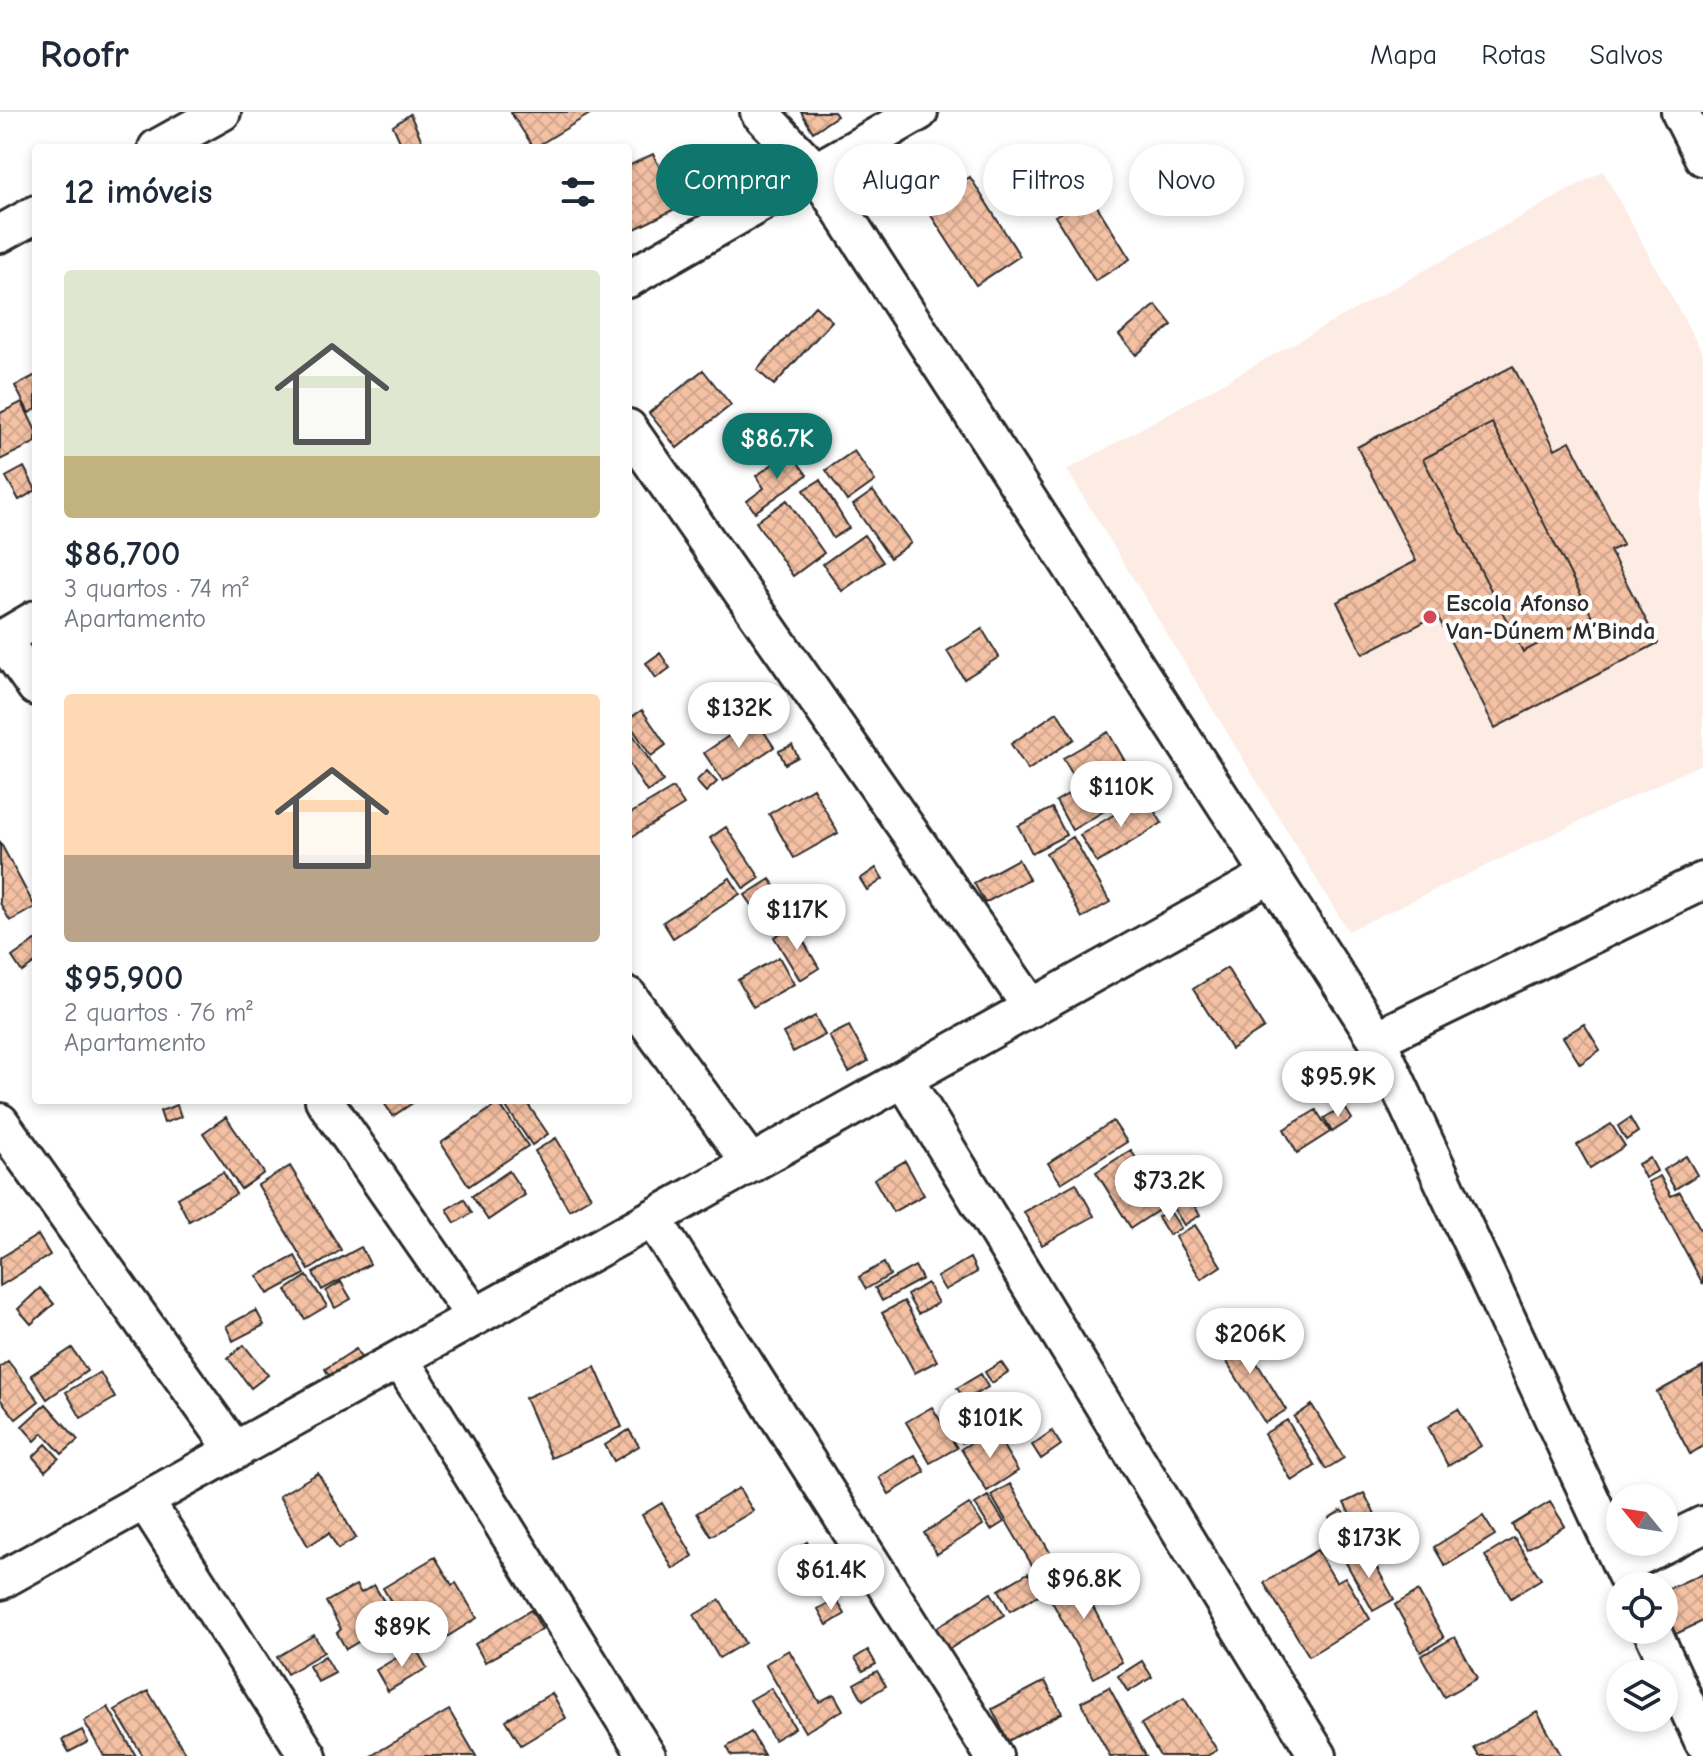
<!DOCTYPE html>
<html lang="pt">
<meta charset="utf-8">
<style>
:root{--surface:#fff;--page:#f2f2f3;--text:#1f2937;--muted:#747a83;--line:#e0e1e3;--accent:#0f766e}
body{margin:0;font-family:"Comic Neue",sans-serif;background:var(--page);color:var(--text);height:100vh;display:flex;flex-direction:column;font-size:30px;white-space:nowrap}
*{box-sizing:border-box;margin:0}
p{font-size:26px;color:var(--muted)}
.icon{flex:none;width:44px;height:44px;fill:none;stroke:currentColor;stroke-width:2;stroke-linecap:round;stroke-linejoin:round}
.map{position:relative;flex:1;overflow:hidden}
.side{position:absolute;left:32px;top:32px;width:600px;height:960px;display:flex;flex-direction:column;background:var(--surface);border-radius:8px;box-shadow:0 4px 12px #0003}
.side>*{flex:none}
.top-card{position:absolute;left:656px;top:32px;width:760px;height:72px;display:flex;gap:16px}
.needle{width:52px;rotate:300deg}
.tools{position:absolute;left:1606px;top:1372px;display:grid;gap:16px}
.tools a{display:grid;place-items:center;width:72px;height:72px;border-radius:50%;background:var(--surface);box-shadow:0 4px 12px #0003;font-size:40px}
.price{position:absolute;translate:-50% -68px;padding:0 18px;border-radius:28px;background:#fff;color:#222;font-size:26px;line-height:52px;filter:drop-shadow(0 2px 4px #0008)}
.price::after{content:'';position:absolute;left:50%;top:48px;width:24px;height:18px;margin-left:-12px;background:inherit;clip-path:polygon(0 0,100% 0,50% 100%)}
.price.selected{background:var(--accent);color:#fff}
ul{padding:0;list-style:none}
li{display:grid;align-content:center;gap:16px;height:424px;padding:0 32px}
li span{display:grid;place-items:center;height:248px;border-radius:8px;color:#555}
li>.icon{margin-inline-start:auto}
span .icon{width:144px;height:144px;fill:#fffc;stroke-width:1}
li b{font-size:34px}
h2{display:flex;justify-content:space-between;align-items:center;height:96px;padding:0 32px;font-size:34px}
.tag{padding:0 28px;border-radius:36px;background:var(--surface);box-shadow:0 4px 12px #0003;font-size:28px;line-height:72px}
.tag.selected{background:var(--accent);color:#fff}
header{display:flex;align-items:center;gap:48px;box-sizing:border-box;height:112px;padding:0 40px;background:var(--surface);border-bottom:2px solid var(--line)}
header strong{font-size:38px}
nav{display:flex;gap:44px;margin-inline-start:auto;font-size:28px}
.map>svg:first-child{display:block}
.built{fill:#fcece4}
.building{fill:url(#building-cross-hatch);stroke:#2b2b2b;stroke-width:2;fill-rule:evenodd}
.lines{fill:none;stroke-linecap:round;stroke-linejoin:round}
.street-casing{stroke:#2b2b2b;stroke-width:42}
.street{stroke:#fff;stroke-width:36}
.poi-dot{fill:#d1495b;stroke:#fff;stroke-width:3}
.labels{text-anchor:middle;stroke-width:8;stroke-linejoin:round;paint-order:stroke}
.poi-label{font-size:24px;font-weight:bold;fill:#2b2b2b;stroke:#fff;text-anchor:start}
</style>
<header>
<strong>Roofr</strong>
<nav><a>Mapa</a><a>Rotas</a><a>Salvos</a></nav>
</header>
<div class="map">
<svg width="1703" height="1644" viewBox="0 0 1703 1644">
<defs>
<pattern id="building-cross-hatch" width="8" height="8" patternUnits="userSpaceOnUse" patternTransform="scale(2)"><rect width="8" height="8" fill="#f4c1a4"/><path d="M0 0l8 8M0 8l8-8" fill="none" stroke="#d1a68d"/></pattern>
</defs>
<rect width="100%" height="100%" fill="#fff"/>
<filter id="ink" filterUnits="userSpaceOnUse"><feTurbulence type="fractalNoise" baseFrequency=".0125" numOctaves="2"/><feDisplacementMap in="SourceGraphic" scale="16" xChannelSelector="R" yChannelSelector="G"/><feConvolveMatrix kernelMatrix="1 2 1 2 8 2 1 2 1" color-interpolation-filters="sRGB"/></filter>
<g filter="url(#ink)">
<!-- built -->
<path class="built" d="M1603 59 1703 242V651L1348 819 1067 358Z"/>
<!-- building -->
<path class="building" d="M513 0H593L534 36 511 1Z
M801 0H834L837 4 813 20Z
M410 2 425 36H403L393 14Z
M653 42 679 95 629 120 628 54Z
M970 65 1020 144 976 173 925 94Z
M1090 83 1130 147 1095 169 1055 104Z
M1156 193 1172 213 1136 243 1119 223Z
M815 194 832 209 774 273 757 258Z
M1513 254 1555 337 1570 329 1623 433 1610 439 1658 531 1495 616 1437 503 1363 542 1337 490 1416 449 1357 335ZM1492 311 1592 504 1523 540 1423 347Z
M703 258 731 293 677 336 649 301Z
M36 263V297L29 301 15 274Z
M22 290 36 319V330L0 348V301Z
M1492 311 1592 504 1523 540 1423 347Z
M854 339 875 369 847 389 826 358Z
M790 340 807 363 755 400 747 389 764 376 756 364Z
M24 355 36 378 19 388 6 365Z
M820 368 849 416 833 426 804 378Z
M873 379 911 431 890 446 853 393Z
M787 388 824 441 793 464 756 410Z
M864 423 883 450 842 479 823 452Z
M982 517 999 545 964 567 947 539Z
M660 541 670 556 656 566 646 551Z
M642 598 666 633 651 644 628 610V607Z
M1057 600 1074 627 1028 658 1011 632Z
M755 606 774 635 723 669 704 641Z
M628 615 663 669 647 680 628 650Z
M1108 620 1141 677 1072 718 1056 689 1080 675 1063 646Z
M792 633 798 645 785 652 779 639Z
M707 659 717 670 706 680 696 669Z
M673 676 684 693 628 727V703Z
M813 676 838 721 794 746 769 702Z
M1145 684 1162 711 1097 751 1080 723Z
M1052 696 1066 723 1032 741 1018 714Z
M726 715 760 766 744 777 710 726Z
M1073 725 1110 790 1082 806 1046 741Z
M0 730 35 795 10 809 0 791Z
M1018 747 1029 767 985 791 974 771Z
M876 756 883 767 867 778 860 767Z
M730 766 740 782 673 826 663 810Z
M770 767 794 802 770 819 745 783Z
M794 813 819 856 800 868 774 825Z
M36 828V853L35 851 22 860 12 845Z
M779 845 794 872 753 895 738 868Z
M1227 856 1264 916 1231 937 1193 877Z
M815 904 825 923 793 940 783 921Z
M1584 912 1600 938 1580 952 1563 925Z
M849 914 868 949 849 960 829 924Z
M382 988H417L393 1004Z
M504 988H525L548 1022 532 1033 502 989Z
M499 991 528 1034 469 1074 441 1031Z
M177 993 181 1005 164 1011 160 999Z
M1344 994 1352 1007 1332 1020 1324 1006Z
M1316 998 1330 1020 1297 1041 1284 1017Z
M226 1005 264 1061 241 1077 203 1021Z
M1630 1006 1638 1020 1626 1028 1618 1014Z
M1113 1009 1127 1030 1061 1071 1048 1051Z
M1611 1012 1625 1034 1590 1056 1577 1033Z
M556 1026 591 1085 569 1098 535 1039Z
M1131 1038 1165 1094 1131 1116 1096 1060Z
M1686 1044 1697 1063 1675 1077 1664 1058Z
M1650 1046 1657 1059 1645 1066 1638 1052Z
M905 1049 924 1083 893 1100 874 1067Z
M290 1054 341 1138 309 1158 258 1073Z
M509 1059 525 1083 488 1108 472 1084Z
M223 1060 236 1082 189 1109 177 1086Z
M1660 1064 1671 1084 1680 1080 1703 1122V1172L1648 1070Z
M1076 1071 1094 1104 1042 1133 1024 1100Z
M1180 1071 1200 1103 1184 1113 1164 1081Z
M464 1087 472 1101 455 1111 447 1097Z
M1169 1098 1181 1116 1169 1123 1158 1105Z
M1195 1113 1221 1154 1201 1167 1175 1125Z
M38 1123 50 1143 0 1174V1146Z
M361 1135 370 1152 322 1178 313 1161Z
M295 1144 305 1162 268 1182 257 1164Z
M970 1146 977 1160 945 1178 937 1165Z
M884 1151 890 1163 866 1177 859 1165Z
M915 1154 922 1167 882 1189 875 1176Z
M307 1164 327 1194 305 1207 286 1178Z
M341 1170 351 1187 335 1196 326 1179Z
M927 1171 938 1191 918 1202 907 1183Z
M40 1176 54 1192 31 1212 18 1197Z
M904 1189 937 1249 915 1261 882 1201Z
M256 1198 264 1213 233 1229 226 1214Z
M1236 1217 1286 1298 1265 1311 1215 1231Z
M244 1233 268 1263 251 1276 228 1246Z
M72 1236 87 1259 47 1287 31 1263Z
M356 1237 368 1257 337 1277 325 1257Z
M8 1249 39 1289 16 1307 0 1287V1255Z
M1001 1250 1008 1260 992 1271 985 1260Z
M595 1255 622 1315 551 1346 525 1286Z
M1703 1255V1334L1690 1342 1657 1280Z
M100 1260 115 1286 81 1306 66 1280Z
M981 1262 988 1275 965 1288 957 1276Z
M974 1289 990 1313 962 1331 946 1307Z
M46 1292 78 1328 62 1342 43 1321 35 1329 22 1314Z
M1312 1293 1344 1346 1326 1357 1294 1305Z
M932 1295 957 1336 930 1351 906 1310Z
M1458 1297 1481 1334 1448 1354 1428 1315Z
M1287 1308 1315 1354 1292 1369 1264 1322Z
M993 1317 1018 1359 987 1379 961 1337Z
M629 1318 639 1334 614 1349 605 1333Z
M1052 1319 1061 1333 1041 1347 1032 1333Z
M46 1332 59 1346 45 1359 33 1345Z
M915 1343 925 1360 889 1382 879 1365Z
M318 1361 356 1426 338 1437 329 1421 308 1434 279 1384Z
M1010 1372 1062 1461 1043 1472 991 1383Z
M739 1376 753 1399 711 1424 697 1401Z
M1364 1381 1381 1414 1361 1424 1344 1391Z
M988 1384 1004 1410 991 1418 975 1392Z
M1550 1390 1565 1414 1527 1437 1512 1413Z
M662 1391 693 1444 673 1457 642 1403Z
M969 1392 983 1413 937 1442 924 1421Z
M1342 1398 1349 1412 1338 1419 1329 1406Z
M1483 1404 1495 1423 1445 1454 1434 1435Z
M1514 1426 1541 1467 1511 1486 1485 1444Z
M807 1430 820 1453 808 1461 794 1438Z
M1366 1436 1394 1487 1373 1499 1345 1449Z
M1317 1438 1336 1470 1345 1465 1370 1507 1309 1544 1264 1471Z
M435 1445 452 1473 456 1471 477 1506 445 1526 442 1520 418 1535 383 1476Z
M1086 1454 1097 1473 1085 1480 1122 1550 1094 1566 1045 1477Z
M1028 1461 1040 1482 1010 1499 999 1478Z
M1703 1461V1509L1672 1524 1664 1505V1479Z
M356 1473 361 1481 374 1473 395 1508 346 1537 337 1521 341 1517 326 1490Z
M1418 1479 1444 1526 1421 1540 1395 1493Z
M991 1481 1004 1503 938 1544 925 1523Z
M836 1487 845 1502 827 1513 818 1497Z
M720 1488 745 1531 719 1546 694 1503Z
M531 1498 542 1517 485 1550 475 1532Z
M314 1523 324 1540 287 1562 277 1545Z
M1455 1525 1477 1566 1444 1585 1421 1544Z
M415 1535 427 1556 388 1579 376 1558Z
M789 1538 819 1590 834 1582 843 1598 805 1620 765 1552Z
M868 1538 876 1552 863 1559 855 1546Z
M325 1544 335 1561 318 1570 309 1554Z
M1142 1549 1152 1565 1128 1580 1118 1564Z
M877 1559 886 1574 863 1588 854 1572Z
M1045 1569 1062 1601 1008 1629 992 1597Z
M1109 1575 1146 1644H1110L1081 1590Z
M771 1576 795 1616 774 1628 750 1588Z
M148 1579 187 1644H143L115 1598Z
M552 1581 566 1606 521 1633 506 1608Z
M1184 1586 1217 1638 1207 1644H1160L1141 1612Z
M108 1595 136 1644H104L84 1609Z
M449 1598 476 1644H371Z
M1537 1600 1561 1643 1479 1644 1474 1636Z
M82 1618 88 1630 69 1640 62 1628Z
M751 1620 764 1643 732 1644 727 1635Z"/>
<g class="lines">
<defs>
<path id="street" d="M759 0 816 60 1377 927 1631 1474
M1680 0 1703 45
M157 36 222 0
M0 122 36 102
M628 167 919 0
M628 316 1032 896
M2 527 36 575
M0 528 36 507
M628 884 751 1052
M1377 927 1703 769
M904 967 1318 1644
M324 988 475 1205
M0 1010 235 1339
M653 1107 994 1644
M400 1247 647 1644
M145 1389 308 1644
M1622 1453 1703 1413
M0 1469 1270 763
M1652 1518 1703 1629"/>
</defs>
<!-- street casing -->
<use href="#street" class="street-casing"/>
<!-- street -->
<use href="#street" class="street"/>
</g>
</g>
<!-- markers -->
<circle class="poi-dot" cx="1430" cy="505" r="8"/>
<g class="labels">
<!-- poi labels -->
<g class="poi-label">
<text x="1446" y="499">Escola Afonso<tspan x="1446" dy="28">Van-Dúnem M’Binda</tspan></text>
</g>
</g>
</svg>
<div class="tools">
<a><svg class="needle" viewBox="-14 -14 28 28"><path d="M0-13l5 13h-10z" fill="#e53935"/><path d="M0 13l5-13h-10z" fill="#747a83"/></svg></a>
<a><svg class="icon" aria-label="locate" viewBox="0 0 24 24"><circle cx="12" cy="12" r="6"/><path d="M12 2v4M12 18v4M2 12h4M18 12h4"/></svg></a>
<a><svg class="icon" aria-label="layers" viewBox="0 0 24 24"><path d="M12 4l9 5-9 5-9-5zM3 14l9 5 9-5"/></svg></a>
</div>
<b class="price selected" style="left:777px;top:369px">$86.7K</b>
<b class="price" style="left:739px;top:638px">$132K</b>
<b class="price" style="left:1121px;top:717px">$110K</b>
<b class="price" style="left:797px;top:840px">$117K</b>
<b class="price" style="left:1338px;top:1007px">$95.9K</b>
<b class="price" style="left:1169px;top:1111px">$73.2K</b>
<b class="price" style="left:1250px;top:1264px">$206K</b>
<b class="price" style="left:990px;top:1348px">$101K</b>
<b class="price" style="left:1369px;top:1468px">$173K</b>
<b class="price" style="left:831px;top:1500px">$61.4K</b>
<b class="price" style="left:1084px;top:1509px">$96.8K</b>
<b class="price" style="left:402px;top:1557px">$89K</b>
<div class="top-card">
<a class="tag selected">Comprar</a>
<a class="tag">Alugar</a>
<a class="tag">Filtros</a>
<a class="tag">Novo</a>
</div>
<section class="side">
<h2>12 imóveis<svg class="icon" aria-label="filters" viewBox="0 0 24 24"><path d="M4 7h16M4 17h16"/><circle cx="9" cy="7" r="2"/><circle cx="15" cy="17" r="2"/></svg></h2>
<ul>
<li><span style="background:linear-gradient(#dfe7d0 75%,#c2b280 0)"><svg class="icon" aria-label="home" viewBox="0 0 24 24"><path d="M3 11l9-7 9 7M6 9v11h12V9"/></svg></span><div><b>$86,700</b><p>3 quartos · 74 m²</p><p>Apartamento</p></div></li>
<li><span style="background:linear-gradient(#ffd9b3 65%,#b9a48a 0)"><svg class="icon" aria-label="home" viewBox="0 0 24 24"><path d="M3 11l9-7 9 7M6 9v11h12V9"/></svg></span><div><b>$95,900</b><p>2 quartos · 76 m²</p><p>Apartamento</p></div></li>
</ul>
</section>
</div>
